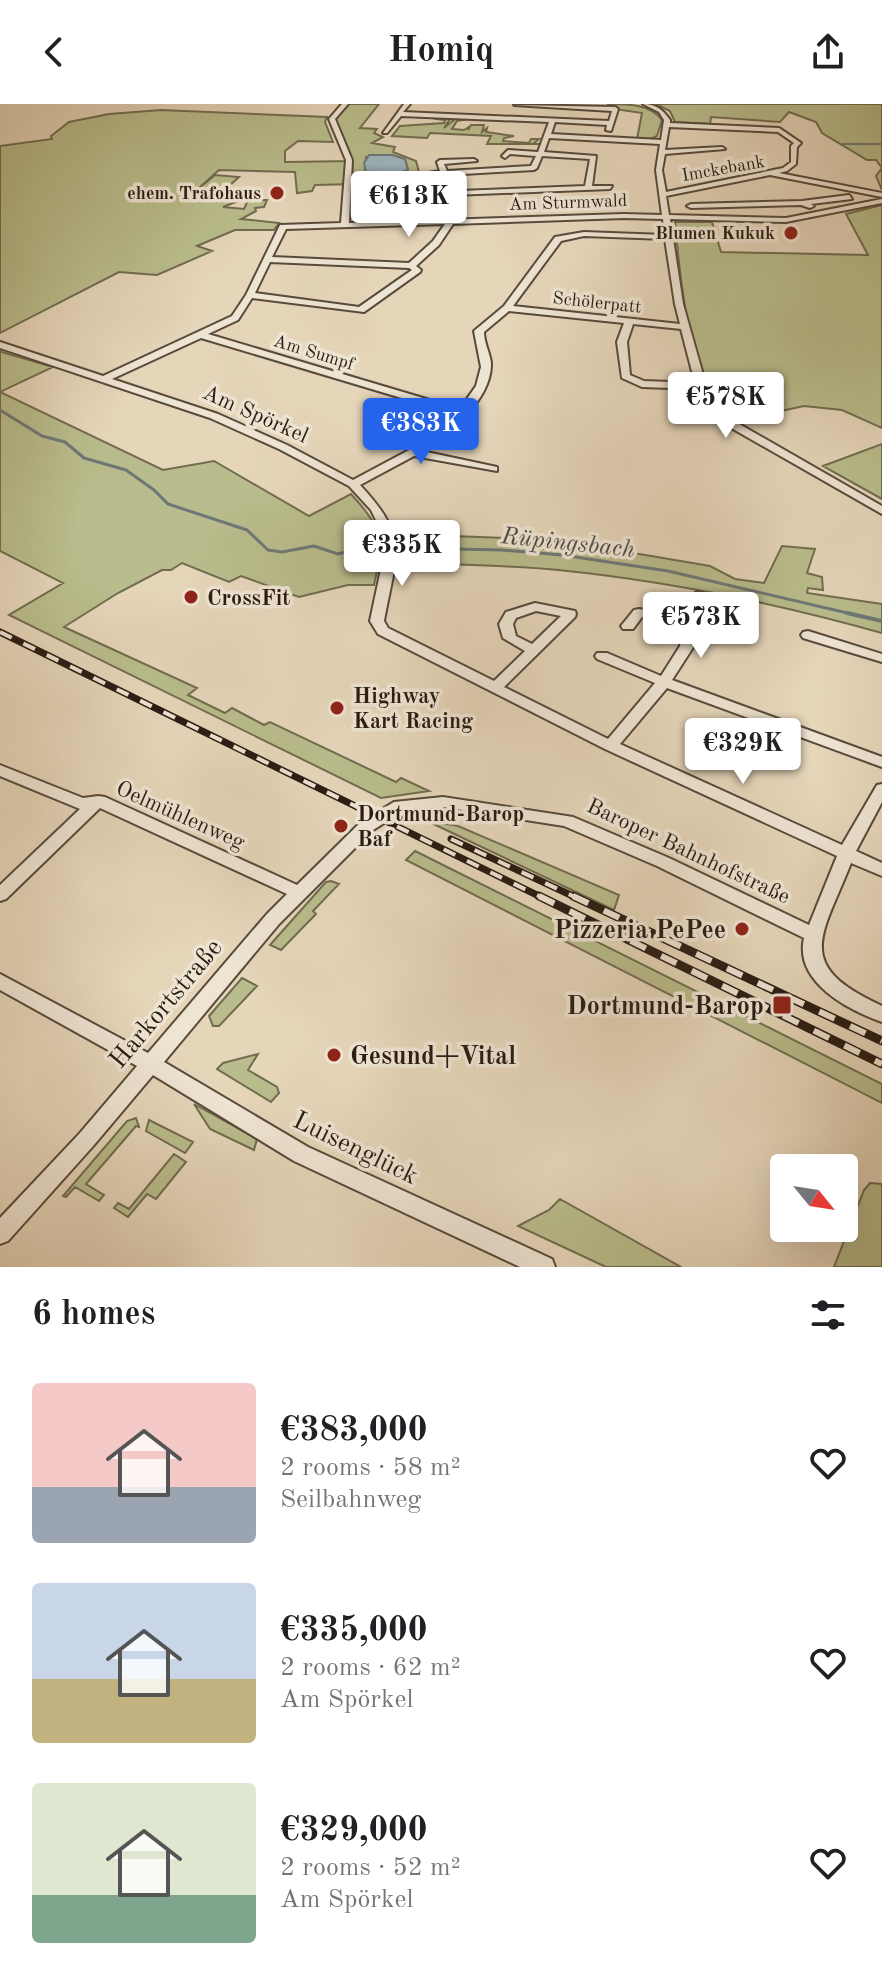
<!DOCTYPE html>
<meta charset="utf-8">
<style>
:root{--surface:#fff;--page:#f6f6f6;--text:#202124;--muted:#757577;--accent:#2563eb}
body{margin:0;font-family:"Old Standard TT",serif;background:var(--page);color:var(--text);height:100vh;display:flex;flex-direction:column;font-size:30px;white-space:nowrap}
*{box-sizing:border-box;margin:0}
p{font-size:26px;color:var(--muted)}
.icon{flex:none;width:44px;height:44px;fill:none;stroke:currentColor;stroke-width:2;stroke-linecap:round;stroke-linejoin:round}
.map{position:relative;height:1163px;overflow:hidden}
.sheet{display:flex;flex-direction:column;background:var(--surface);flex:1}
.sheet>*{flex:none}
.needle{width:52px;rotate:120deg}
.fabs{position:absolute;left:770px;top:1050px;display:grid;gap:16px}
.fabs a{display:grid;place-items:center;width:88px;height:88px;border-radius:8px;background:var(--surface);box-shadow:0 8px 32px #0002;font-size:40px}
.price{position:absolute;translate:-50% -68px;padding:0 18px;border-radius:8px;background:#fff;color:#222;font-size:26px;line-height:52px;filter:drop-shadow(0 2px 4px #0008)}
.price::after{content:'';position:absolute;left:50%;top:48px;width:24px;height:18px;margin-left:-12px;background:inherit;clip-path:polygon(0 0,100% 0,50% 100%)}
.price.active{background:var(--accent);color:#fff}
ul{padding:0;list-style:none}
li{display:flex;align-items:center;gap:24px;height:200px;padding:0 32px}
li span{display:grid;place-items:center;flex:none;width:224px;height:160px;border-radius:8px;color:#555}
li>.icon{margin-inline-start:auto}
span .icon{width:96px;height:96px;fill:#fffc;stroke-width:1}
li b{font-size:34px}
h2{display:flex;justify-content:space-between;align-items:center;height:96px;padding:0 32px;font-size:34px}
header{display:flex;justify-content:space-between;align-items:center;height:104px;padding:0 32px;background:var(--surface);font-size:36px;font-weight:700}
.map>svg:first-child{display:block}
.green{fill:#b9bc8c;stroke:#716c50;stroke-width:2;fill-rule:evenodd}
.water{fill:#9cb5bb;stroke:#6e7878;stroke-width:2}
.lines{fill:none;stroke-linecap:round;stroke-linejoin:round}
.stream-far2{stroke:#6e7878;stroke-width:2}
.stream-far1{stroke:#6e7878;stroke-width:3}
.stream{stroke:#6e7878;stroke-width:4}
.minor-casing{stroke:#584a3c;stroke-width:4}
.minor{fill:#eee4d2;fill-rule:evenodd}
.rail-far1-casing{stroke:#291c13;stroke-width:7}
.rail-casing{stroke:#291c13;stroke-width:9}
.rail-far1{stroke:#eee4d2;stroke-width:4;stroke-dasharray:13;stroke-linecap:butt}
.rail{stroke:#eee4d2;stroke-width:6;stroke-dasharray:17;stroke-linecap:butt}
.poi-dot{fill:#8f2418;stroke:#eee4d2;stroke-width:3}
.labels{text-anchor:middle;stroke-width:7;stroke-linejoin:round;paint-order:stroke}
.far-street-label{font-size:18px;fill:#291c13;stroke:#eee4d2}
.far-poi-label{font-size:18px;font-weight:bold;fill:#291c13;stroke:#eee4d2;text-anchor:end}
.street-label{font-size:22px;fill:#291c13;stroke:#eee4d2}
.poi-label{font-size:22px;font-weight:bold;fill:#291c13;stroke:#eee4d2;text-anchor:start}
.water-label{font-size:24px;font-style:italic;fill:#4c4a45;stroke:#eee4d2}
.near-poi-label{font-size:26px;font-weight:bold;fill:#291c13;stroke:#eee4d2;text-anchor:end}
.near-street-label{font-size:26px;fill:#291c13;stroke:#eee4d2}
</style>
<header><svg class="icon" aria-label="back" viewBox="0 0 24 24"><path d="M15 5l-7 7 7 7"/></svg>Homiq<svg class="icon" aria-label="share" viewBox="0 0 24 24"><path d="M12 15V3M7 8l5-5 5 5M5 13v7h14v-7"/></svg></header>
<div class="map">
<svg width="882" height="1163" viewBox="0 0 882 1163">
<rect width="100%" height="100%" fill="#e5d5b9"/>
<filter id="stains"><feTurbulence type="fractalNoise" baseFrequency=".0025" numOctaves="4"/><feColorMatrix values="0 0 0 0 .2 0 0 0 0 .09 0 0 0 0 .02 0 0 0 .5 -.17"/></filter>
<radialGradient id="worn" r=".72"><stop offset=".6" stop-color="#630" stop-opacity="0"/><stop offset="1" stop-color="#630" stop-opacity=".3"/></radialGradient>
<!-- green -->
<path class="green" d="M349 0H379L360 24 377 25 374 29 383 33 372 39 395 43 393 48 416 57 420 72 399 73V79L315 81 312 87 297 89 295 68 219 66 191 91 215 71 239 73 218 92 243 95 223 103 244 105 248 96H267L264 103 255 104 256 107 241 115 279 119 274 126H235L197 142 212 147 157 171 119 168 0 229V42L52 35 51 32 69 18 109 10 161 6 327 13 325 18 333 38 298 37 285 47V58L352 57 335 16ZM392 51 405 55 408 66 376 76 365 71 366 53Z
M608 0C627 0 651 0 662 16L657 32 648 36 614 34 637 35 642 9 608 4Z
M656 0H882V86L876 72 882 64 876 56H867L822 29 816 18 789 8 780 18 711 13 710 20 675 18 670 7Z
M436 12 450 15 444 24 456 14 468 15 457 17 452 25 464 26 469 23 468 26 471 21H484L482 28 487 24 486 28 514 32 504 34 503 37 529 39 531 35H539L533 40H541H487L491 32 430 29 427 34 392 32 400 22 444 19 445 16 435 15Z
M882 101V324L842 306 804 302 735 317C726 311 718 305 712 295 689 257 679 165 675 118H712L721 148 868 151 846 110Z
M0 247 2 248 53 263 0 288Z
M0 288 163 366 214 357 309 412 351 390C383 425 384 436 374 481H348L299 493 241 472 229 478 182 459 171 466H162L118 489 64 523 197 584 188 591 225 609 232 604 264 621 270 618 396 678 401 674 429 687 381 694 9 511 63 479 0 447Z
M882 340V395L823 362Z
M399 430 506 434 598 443 710 462 735 475 764 479 782 442 815 445 807 469 822 473 823 486 808 484 807 489 882 500V529C775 499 668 477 558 466 505 461 452 461 399 458Z
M425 716 458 722 619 791 614 806Z
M415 747 882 980V999L406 756Z
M331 777 339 780 313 807 316 810 281 846 270 841 326 778Z
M242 874 257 882 219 922H213L209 912Z
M258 950 248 966 277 983 279 989 271 998 217 965 223 959Z
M194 1000 257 1035 254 1046 210 1025Z
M136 1014 139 1023 136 1022 86 1080 104 1091 99 1097 75 1083 66 1093 63 1092 127 1017Z
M149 1016 193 1038 185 1049 146 1027Z
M174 1050 186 1058 156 1095 147 1090 128 1113 114 1104 118 1099 129 1105Z
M870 1079 882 1080V1163H834L864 1086Z
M560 1095 681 1163H606L518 1122 549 1106Z"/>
<!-- water -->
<path class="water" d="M369 51H392L405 55 408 66 383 75 367 74 364 59Z"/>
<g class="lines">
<!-- stream-far2 -->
<path class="stream-far2" d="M843 40H882"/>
<!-- stream-far1 -->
<path class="stream-far1" d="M0 306 42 332 65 338 84 354 126 366 154 386 168 400 247 426 268 446 282 448 314 442 338 450 364 443 501 446 562 451 668 467 856 511"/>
<!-- stream -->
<path class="stream" d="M847 509 882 517"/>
<defs>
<path id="minor" d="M342 0H348L335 15 352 56 349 119 624 110 662 111 656 66 660 40 549 34 544 48 596 52 592 82H612L610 85 401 93 404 89 428 88 422 70 440 67 437 58 440 56 474 55 477 57 444 60 447 67 531 62 536 52 510 50 505 54 502 52 508 46 538 48 549 18 401 12 387 29H383L404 0H410L403 8 609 17 612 7 514 1 615 3 618 5 611 27 606 26 607 21 555 18 551 30 661 36 664 16 659 8 643 0C656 0 663 6 670 16V19L779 24 801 39 797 43 796 60 787 67 779 69 882 89V93L770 71 666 92 669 111 786 114 882 95V99L786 118 670 115 683 200 709 292 734 317 882 402V410L726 321 700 295 697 285 642 283 622 274 617 238 624 219 509 207 484 228C484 239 490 249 491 259 492 296 449 329 422 347L497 363V367L414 352 360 381C410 434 396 451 384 517L388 524 494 577 525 547 503 534 499 520 506 508 535 499 575 507 576 510 575 513 504 583 608 635 655 579 597 555 595 552 597 549H607L661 572 680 542 685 519 642 513 633 525H623L621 522 634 506 639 505 687 512 691 492 697 488 702 489 703 492 694 542 672 576 882 653V663L667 584 620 640 842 741 877 681 882 680V698L856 747 882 759V772L851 759C822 833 792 861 882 902V918C848 906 794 878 804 834L657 762 564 722 443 703 403 707 373 726 279 820 164 958 308 1043 552 1155 555 1163H520L294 1057 153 971 94 1041 8 1137 0 1140V1114L80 1029 137 962 0 886V870L148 949 267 810 287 790 100 704 6 795 0 797V781L80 705 0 672V661L83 694 98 692 105 693 297 781 361 718 394 698 443 693 573 713 669 754 809 821 837 752 605 645 378 530 370 517 384 451 383 431 371 406 349 382 279 345 210 314 0 244V238L103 272 232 212 246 191 280 121 341 119 346 56 329 15ZM669 23 778 28 794 39 791 42V58L783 64 666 88 662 66 665 50 725 45 722 43 665 46ZM542 52 590 55 585 82 435 88 429 72 534 66 537 64ZM624 114 663 115 665 131 584 128 555 133 504 202 474 227 481 263 476 282 460 305 208 230 238 216 252 194 364 208 420 168 421 166 416 162 439 141 453 120ZM445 120 433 137 409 159 272 153 286 125ZM584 132 665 135 675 200 680 220 513 202 561 137ZM270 158 409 164 412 166 359 203 255 189ZM633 220 681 225 695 279 644 277 630 271 627 238ZM201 234 455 310 411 345 353 376 287 341 218 310 112 275ZM536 507 561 512 532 540 516 532 513 520 516 514Z
M849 91 852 95 811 100 814 102 810 104 801 101 691 104 687 102 691 100 802 97Z
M808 527 882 550V558L803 534 801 531 803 528Z"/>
</defs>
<!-- minor casing -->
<use href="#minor" class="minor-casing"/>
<!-- minor -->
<use href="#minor" class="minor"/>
<defs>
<path id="rail-far1" d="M0 528 543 794
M451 735 577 794"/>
<path id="rail" d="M539 792 882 960
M573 792 882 937"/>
</defs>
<!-- rail-far1 casing -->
<use href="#rail-far1" class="rail-far1-casing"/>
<!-- rail casing -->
<use href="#rail" class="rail-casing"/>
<!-- rail-far1 -->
<use href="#rail-far1" class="rail-far1"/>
<!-- rail -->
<use href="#rail" class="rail"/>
</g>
<!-- markers -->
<g class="poi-dot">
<circle cx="277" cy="89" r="8"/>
<circle cx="791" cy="129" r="8"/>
<circle cx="191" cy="493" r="8"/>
<circle cx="337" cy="604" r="8"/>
<circle cx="341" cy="722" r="8"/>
<circle cx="742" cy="825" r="8"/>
<rect x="772" y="891" width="20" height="20" rx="4"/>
<circle cx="334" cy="951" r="8"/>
</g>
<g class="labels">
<!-- far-street labels -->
<g class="far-street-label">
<text transform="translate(723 64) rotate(-10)" y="6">Imckebank</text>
<text transform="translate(568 98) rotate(-2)" y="6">Am Sturmwald</text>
<text transform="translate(597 198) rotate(6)" y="6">Schölerpatt</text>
<text transform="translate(314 248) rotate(17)" y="6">Am Sumpf</text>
</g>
<!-- far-poi labels -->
<g class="far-poi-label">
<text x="261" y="95">ehem. Trafohaus</text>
<text x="775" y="135">Blumen Kukuk</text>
</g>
<!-- street labels -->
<g class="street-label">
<text transform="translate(256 309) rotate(24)" y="8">Am Spörkel</text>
<text transform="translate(181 710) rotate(24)" y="8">Oelmühlenweg</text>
<text transform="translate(689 746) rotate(25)" y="8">Baroper Bahnhofstraße</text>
</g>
<!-- poi labels -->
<g class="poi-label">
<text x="207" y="501">CrossFit</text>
<text x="353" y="599">Highway<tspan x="353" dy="25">Kart Racing</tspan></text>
<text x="357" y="717">Dortmund-Barop<tspan x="357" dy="25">Baf</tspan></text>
</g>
<!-- water labels -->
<g class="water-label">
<text transform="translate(568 438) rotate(6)" y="8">Rüpingsbach</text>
</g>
<!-- near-poi labels -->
<g class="near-poi-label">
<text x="726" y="834">Pizzeria PePee</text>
<text x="764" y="910">Dortmund-Barop</text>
<text x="350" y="960" text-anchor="start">Gesund+Vital</text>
</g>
<!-- near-street labels -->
<g class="near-street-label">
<text transform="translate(165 899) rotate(-50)" y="9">Harkortstraße</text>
<text transform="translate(356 1043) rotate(26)" y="9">Luisenglück</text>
</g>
</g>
<rect width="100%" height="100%" filter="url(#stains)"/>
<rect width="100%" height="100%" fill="url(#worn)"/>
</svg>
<div class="fabs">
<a><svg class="needle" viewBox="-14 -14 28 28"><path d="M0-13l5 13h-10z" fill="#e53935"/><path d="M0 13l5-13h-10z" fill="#757577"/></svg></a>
</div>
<b class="price" style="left:409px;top:135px">€613K</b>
<b class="price" style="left:726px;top:336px">€578K</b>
<b class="price active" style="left:421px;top:362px">€383K</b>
<b class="price" style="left:402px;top:484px">€335K</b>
<b class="price" style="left:701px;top:556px">€573K</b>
<b class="price" style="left:743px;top:682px">€329K</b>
</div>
<section class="sheet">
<h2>6 homes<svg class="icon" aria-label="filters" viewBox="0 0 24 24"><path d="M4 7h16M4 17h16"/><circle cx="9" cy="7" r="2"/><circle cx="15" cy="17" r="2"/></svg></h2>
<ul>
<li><span style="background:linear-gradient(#f6c9c9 65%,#9aa5b1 0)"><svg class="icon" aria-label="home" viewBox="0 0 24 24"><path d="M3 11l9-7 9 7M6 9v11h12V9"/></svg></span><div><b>€383,000</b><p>2 rooms · 58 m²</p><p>Seilbahnweg</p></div><svg class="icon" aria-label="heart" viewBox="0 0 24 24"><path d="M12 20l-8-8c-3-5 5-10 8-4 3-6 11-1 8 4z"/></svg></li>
<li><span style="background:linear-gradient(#c9d6e8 60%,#c2b280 0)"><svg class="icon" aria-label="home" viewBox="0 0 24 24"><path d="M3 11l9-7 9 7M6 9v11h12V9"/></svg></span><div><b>€335,000</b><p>2 rooms · 62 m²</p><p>Am Spörkel</p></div><svg class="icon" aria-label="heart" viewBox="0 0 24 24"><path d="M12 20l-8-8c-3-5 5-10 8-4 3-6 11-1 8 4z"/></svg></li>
<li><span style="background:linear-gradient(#dfe7d0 70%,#7fa58c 0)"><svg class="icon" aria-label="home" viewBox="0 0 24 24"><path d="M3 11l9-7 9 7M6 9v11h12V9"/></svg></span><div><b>€329,000</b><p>2 rooms · 52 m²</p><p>Am Spörkel</p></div><svg class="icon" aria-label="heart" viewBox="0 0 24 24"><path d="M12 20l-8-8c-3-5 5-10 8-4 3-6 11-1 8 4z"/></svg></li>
</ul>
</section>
